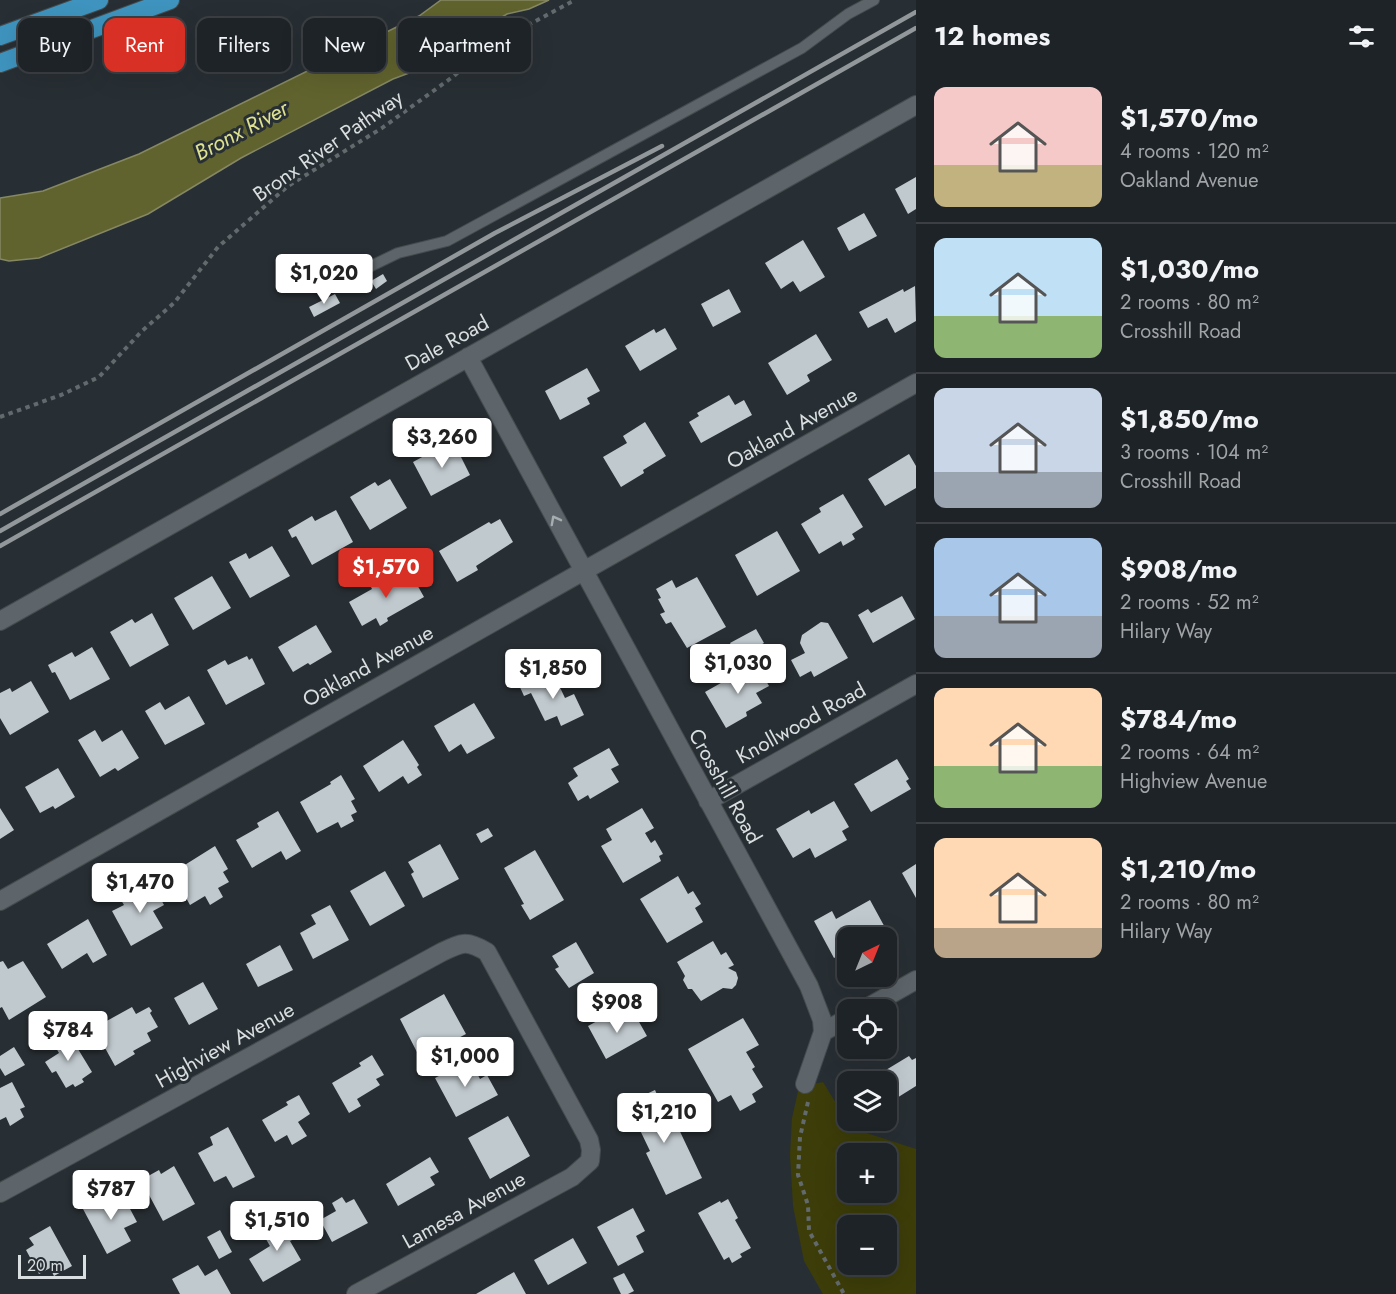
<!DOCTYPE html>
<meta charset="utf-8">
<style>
:root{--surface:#1e2327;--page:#2b2f33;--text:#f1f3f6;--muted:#a1a4a7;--line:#3c4044;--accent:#d93025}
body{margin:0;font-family:Jost,sans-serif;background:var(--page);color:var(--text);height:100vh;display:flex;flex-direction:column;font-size:22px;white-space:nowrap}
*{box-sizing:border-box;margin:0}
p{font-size:20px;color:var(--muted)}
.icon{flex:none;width:33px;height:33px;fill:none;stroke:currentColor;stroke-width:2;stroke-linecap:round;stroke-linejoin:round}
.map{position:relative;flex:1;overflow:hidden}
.drawer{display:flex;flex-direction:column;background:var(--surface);width:480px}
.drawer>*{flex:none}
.banner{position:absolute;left:18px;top:18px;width:570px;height:54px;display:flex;gap:12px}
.needle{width:39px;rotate:43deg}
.fabs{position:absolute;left:837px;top:927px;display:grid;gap:12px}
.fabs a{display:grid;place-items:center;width:60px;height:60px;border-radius:12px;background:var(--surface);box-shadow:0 6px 24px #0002,0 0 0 2px var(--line);font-size:30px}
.scale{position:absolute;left:18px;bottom:15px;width:68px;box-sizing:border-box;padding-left:6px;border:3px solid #d9dee0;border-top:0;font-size:16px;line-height:21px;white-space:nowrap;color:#d9dee0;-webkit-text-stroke:4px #282f34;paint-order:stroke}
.price{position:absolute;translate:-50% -51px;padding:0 14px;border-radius:6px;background:#fff;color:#222;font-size:20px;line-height:39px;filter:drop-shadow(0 2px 3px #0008)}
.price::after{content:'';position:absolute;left:50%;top:36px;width:18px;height:14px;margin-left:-9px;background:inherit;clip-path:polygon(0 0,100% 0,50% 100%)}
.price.on{background:var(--accent);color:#fff}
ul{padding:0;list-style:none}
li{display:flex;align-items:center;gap:18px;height:150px;padding:0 18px}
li+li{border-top:2px solid var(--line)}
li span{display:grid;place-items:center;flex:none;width:168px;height:120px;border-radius:12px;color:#555}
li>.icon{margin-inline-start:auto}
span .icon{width:72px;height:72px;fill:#fffc;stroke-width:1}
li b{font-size:26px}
h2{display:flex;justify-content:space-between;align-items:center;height:72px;padding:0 18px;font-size:26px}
.tag{padding:0 21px;border-radius:12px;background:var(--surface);box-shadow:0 6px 24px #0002,0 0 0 2px var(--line);font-size:21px;line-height:54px}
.tag.on{background:var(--accent);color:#fff}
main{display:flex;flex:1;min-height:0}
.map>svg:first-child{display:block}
.green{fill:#3c3d09;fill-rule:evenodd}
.water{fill:#61632e;stroke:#858863;stroke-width:1.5}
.building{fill:#c0c9ce}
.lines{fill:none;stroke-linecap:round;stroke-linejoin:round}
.service-casing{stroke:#454b4e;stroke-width:12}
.minor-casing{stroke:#454b4e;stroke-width:20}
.trunk-casing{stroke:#454b4e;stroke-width:20}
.path{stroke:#636a6e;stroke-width:4;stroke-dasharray:4.5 4.5;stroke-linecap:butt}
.service{stroke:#5d656a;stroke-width:10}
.minor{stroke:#5d656a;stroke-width:18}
.trunk{stroke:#3e94be;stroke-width:18}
.rail{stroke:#91979a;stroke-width:4.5}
.oneway{stroke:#a7aeb1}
.labels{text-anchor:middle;stroke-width:6;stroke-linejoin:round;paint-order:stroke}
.street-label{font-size:21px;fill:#d9dee0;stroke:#282f34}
.water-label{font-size:22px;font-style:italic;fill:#dee18f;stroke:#282f34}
</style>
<main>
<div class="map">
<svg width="916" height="1294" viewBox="0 0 916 1294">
<rect width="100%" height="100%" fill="#282f34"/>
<!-- green -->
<path class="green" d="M823 1082 851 1128 916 1149V1294H823L804 1261 793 1206 790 1155 792 1118 799 1087ZM848 1154H886V1192H848ZM848 1226H886V1264H848Z"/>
<!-- water -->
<path class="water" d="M441 0H549L529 9 507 14 457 44 425 67 393 79 241 158 148 214 39 258 9 261 0 259V198L43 191 139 154 419 16Z"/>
<!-- building -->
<path class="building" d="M916 177V209L908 214 895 189Z
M864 213 877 236 849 251 837 228Z
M803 240 825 277 800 292 793 281 781 289 765 263Z
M383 274 387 281 376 289 371 281Z
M915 286 916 321 895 333 887 318 868 328 859 312 903 289 904 292Z
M729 289 741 312 713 327 701 304Z
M335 294 340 303 314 317 309 307Z
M665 328 677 349 640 371 625 346 654 329 656 333Z
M816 334 832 360 807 375 810 381 787 395 768 363Z
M587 368 600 391 587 398 590 404 560 420 545 391Z
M729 395 735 405 744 400 752 415 701 443 689 422 699 416 697 413Z
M645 422 666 456 643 470 644 473 621 487 603 457 627 443 623 436Z
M454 443 470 475 431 496 413 462 435 450 436 452Z
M909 454 916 466V488L885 506 868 479Z
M390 479 407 508 370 530 350 497 375 482 378 486Z
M843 494 863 527 852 534 855 539 843 546 841 541 819 554 801 524 821 512 819 508Z
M336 510 353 542 312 565 296 536 292 538 288 530 312 516 315 521Z
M500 519 513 542 476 566 478 570 457 582 439 551 489 522 491 524Z
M777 531 800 571 757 596 735 555Z
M272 546 290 576 250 598 229 562 246 553 249 559Z
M382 573 389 586 411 574 424 597 387 618 388 621 380 626 376 618 362 626 349 602 372 589 368 581Z
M212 576 231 608 193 630 174 598Z
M697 577 726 627 687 648 671 622 666 624 660 614 665 612 658 599 661 598 656 589 672 580 676 588Z
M902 596 915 619 873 643 858 615 868 609 871 613Z
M152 613 169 645 130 667 110 632 132 619 135 623Z
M821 622 828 623 848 658 814 677 811 671 800 677 791 660 805 653 800 643 802 635Z
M316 625 332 652 310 665 308 663 293 672 278 647Z
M756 629 764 643 738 658 730 643Z
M92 647 110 679 70 700 55 672 52 673 48 665 72 652 75 657Z
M247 656 249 660 252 658 265 684 226 705 207 670 225 660 228 665Z
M756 663 769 686 756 693 762 703 746 712 747 716 726 728 705 692Z
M537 676 540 684 555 677 565 698 574 694 584 715 561 726 557 716 545 721 531 693 524 696 519 685Z
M31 681 49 712 10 735 0 718V693L10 688 12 692Z
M189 696 205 724 165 745 145 711 160 702 165 710Z
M474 703 495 738 467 754 461 744 449 752 434 726Z
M95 730 102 742 122 730 139 758 118 771 115 768 100 777 78 740Z
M403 740 419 765 417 767 422 775 408 784 403 776 379 792 363 766Z
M609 748 619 765 611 769 619 782 590 799 588 795 578 801 568 783 578 776 573 768Z
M897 759 909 779 906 781 911 789 871 812 854 784Z
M58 768 75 797 55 809 53 806 40 813 25 787Z
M341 775 355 799 351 801 357 812 351 815 354 821 341 828 338 822 317 833 300 802 331 784 330 782Z
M834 801 849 827 842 831 847 840 815 858 810 848 793 858 776 829 809 810 811 814Z
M0 808 14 830 0 839Z
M642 808 654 828 645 833 651 843 655 840 663 854 659 856 661 861 623 883 601 846 612 840 606 829Z
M278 811 301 851 286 860 281 851 252 868 236 840 259 827 257 823Z
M488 828 493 836 481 843 476 834Z
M440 844 459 879 423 898 411 874 414 872 408 862Z
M215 846 228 869 223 872 229 882 218 888 223 897 210 905 205 896 190 905 172 873Z
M535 850 564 900 530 920 521 905 524 904 504 868Z
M916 864V898L902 873Z
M385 871 405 906 370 926 350 891Z
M678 876 688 894 693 891 701 904 695 908 703 922 667 943 640 899Z
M152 883 164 905 153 911 163 928 131 946 112 911 124 905 121 900Z
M870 900 888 933 881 938H848V950L834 958 814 921 832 911 836 919Z
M330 905 349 940 313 959 300 933 316 924 311 915Z
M88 919 107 955 93 963 87 953 62 969 47 944Z
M713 941 721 955 726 952 734 965 728 968 736 972 738 978 736 985 732 989 723 988 701 1001 692 989H688L683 980 685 976 677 962Z
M576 942 594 973 569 988 555 969 559 967 552 956Z
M280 945 293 970 258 987 246 964Z
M3 961 8 969 23 961 46 997 9 1020 2 1007 0 1008V962Z
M203 982 218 1009 189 1025 174 998Z
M444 994 466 1034 420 1058 400 1019Z
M132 1007 136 1014 149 1007 152 1011 150 1013 158 1027 147 1033 151 1041 133 1051 135 1054 115 1066 94 1028Z
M612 1013 617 1023 634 1013 647 1036 606 1059 588 1026Z
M743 1018 759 1045 746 1052 755 1067 752 1069 763 1087 752 1094 756 1102 740 1111 731 1095 718 1102 688 1049Z
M67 1031 92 1072 82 1079 84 1082 75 1087 73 1084 66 1088 56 1071 52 1073 45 1062 59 1053 52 1041Z
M14 1047 25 1065 5 1076 0 1068V1056Z
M372 1055 384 1075 376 1079 380 1085 357 1099 361 1106 349 1113 332 1083 361 1066 359 1063Z
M909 1056 912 1060 916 1058V1086L892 1101 895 1108 886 1113V1082H874L878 1079 876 1076Z
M470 1060 480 1079 487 1075 498 1095 456 1117 435 1078Z
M12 1082 25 1107 20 1109 24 1117 10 1126 6 1117 0 1120V1088Z
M655 1090 670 1124 675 1121 702 1178 666 1195 646 1153 650 1151 627 1103Z
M299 1095 310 1114 298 1122 307 1136 292 1145 287 1135 275 1142 262 1120 288 1105 286 1102Z
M508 1116 530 1156 490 1179 468 1138Z
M228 1127 255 1177 233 1188 226 1176 214 1182 198 1153 213 1145 210 1137Z
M430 1157 439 1172 430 1177 435 1185 398 1206 386 1184Z
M174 1166 195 1204 163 1221 141 1180 159 1170 161 1174Z
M120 1190 137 1222 124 1228 131 1241 107 1254 83 1209Z
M342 1197 346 1203 354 1199 368 1223 332 1242 320 1220 336 1211 332 1203Z
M728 1199 738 1218 735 1220 751 1248 740 1254 742 1257 732 1263 729 1257 724 1260 698 1213 720 1201 721 1203Z
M633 1208 645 1231 636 1236 644 1252 618 1266 597 1227Z
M288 1219 298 1237 290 1241 301 1260 263 1282 249 1259 270 1246 263 1234Z
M50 1226 72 1266 54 1276 50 1268 39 1274 26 1250 34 1245 29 1238Z
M220 1230 232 1252 219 1259 207 1237Z
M573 1238 587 1263 548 1285 534 1260Z
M198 1265 205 1276 217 1269 231 1294H180L172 1279Z
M514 1272 526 1294H476Z
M624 1273 634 1291 628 1294H621L613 1278Z"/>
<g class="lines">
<defs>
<path id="service" d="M367 268 398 253 447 241 802 48 848 14 874 0"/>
<path id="minor" d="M468 357 809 986 822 1020 823 1032 805 1084
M0 621 916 105
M708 801 916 684
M0 901 916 383
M863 1010 916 980
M823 1032 848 1018
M0 1193 442 952C463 942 467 940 487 952L589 1140 591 1150 590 1161 572 1177 356 1294"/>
<path id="trunk" d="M0 36 99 0
M0 63 170 0"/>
</defs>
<!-- service casing -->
<use href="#service" class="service-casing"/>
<!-- minor casing -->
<use href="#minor" class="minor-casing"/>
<!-- trunk casing -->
<use href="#trunk" class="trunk-casing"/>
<!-- path -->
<path class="path" d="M0 417 61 395 99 377 142 331 174 303 218 247 288 186 382 128 454 76 487 47 575 0
M808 1102 800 1137 798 1175 808 1205 809 1231 844 1294"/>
<!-- service -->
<use href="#service" class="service"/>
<!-- minor -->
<use href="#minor" class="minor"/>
<!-- trunk -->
<use href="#trunk" class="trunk"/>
<!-- rail -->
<path class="rail" d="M0 514 495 233 662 146
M0 531 916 12
M0 546 916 28"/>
</g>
<!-- one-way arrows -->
<defs><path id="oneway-chevron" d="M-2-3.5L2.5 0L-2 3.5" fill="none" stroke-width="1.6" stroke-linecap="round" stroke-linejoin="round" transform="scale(1.5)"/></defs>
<use class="oneway" href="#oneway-chevron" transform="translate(555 520) rotate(-118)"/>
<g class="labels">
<!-- street labels -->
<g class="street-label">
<text transform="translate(328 146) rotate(-35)" y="7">Bronx River Pathway</text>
<text transform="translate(447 343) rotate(-29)" y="7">Dale Road</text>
<text transform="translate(792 428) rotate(-29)" y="7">Oakland Avenue</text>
<text transform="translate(368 666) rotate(-29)" y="7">Oakland Avenue</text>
<text transform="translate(801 723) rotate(-29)" y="7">Knollwood Road</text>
<text transform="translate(725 786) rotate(61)" y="7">Crosshill Road</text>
<text transform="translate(225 1045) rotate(-29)" y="7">Highview Avenue</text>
<text transform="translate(464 1210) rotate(-29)" y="7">Lamesa Avenue</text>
</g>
<!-- water labels -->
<g class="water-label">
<text transform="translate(241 130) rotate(-28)" y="8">Bronx River</text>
</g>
</g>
</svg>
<div class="fabs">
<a><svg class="needle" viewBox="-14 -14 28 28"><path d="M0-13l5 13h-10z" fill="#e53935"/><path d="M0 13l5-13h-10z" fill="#a1a4a7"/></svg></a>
<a><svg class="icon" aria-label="locate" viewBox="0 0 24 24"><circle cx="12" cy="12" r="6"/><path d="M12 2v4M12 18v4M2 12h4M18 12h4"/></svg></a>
<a><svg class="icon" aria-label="layers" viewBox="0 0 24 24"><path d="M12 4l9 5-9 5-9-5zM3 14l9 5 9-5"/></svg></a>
<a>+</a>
<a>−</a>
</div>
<div class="scale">20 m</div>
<b class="price" style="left:324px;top:305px">$1,020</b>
<b class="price" style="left:442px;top:469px">$3,260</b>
<b class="price on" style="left:386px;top:599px">$1,570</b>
<b class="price" style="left:738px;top:695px">$1,030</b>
<b class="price" style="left:553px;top:700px">$1,850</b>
<b class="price" style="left:140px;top:914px">$1,470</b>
<b class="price" style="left:617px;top:1034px">$908</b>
<b class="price" style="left:68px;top:1062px">$784</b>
<b class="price" style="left:465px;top:1088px">$1,000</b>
<b class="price" style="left:664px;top:1144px">$1,210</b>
<b class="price" style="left:111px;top:1221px">$787</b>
<b class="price" style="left:277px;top:1252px">$1,510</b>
<div class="banner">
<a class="tag">Buy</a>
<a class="tag on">Rent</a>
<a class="tag">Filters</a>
<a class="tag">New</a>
<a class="tag">Apartment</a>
</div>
</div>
<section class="drawer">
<h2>12 homes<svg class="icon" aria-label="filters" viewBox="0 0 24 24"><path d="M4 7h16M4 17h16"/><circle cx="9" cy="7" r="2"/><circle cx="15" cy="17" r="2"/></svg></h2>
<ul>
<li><span style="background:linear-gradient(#f6c9c9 65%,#c2b280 0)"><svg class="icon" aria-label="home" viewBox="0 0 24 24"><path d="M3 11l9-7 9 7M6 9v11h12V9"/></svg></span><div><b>$1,570/mo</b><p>4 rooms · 120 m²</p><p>Oakland Avenue</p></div></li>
<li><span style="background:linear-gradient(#bfe0f5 65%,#8fb573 0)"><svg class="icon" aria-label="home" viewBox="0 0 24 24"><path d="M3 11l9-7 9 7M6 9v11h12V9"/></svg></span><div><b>$1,030/mo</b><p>2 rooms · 80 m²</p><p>Crosshill Road</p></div></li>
<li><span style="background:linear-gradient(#c9d6e8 70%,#9aa5b1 0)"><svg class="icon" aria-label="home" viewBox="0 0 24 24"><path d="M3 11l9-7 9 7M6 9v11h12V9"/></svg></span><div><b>$1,850/mo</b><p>3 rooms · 104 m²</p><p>Crosshill Road</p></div></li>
<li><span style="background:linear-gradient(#a9c7e8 65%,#9aa5b1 0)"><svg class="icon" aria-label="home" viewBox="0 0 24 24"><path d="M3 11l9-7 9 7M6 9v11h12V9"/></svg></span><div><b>$908/mo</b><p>2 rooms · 52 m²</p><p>Hilary Way</p></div></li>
<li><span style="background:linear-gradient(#ffd9b3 65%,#8fb573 0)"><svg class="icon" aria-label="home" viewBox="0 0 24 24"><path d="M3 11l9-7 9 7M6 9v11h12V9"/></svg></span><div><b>$784/mo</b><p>2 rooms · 64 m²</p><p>Highview Avenue</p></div></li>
<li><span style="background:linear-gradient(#ffd9b3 75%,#b9a48a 0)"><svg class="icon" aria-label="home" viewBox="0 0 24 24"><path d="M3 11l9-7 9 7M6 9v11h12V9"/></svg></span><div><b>$1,210/mo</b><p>2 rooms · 80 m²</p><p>Hilary Way</p></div></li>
</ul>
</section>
</main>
